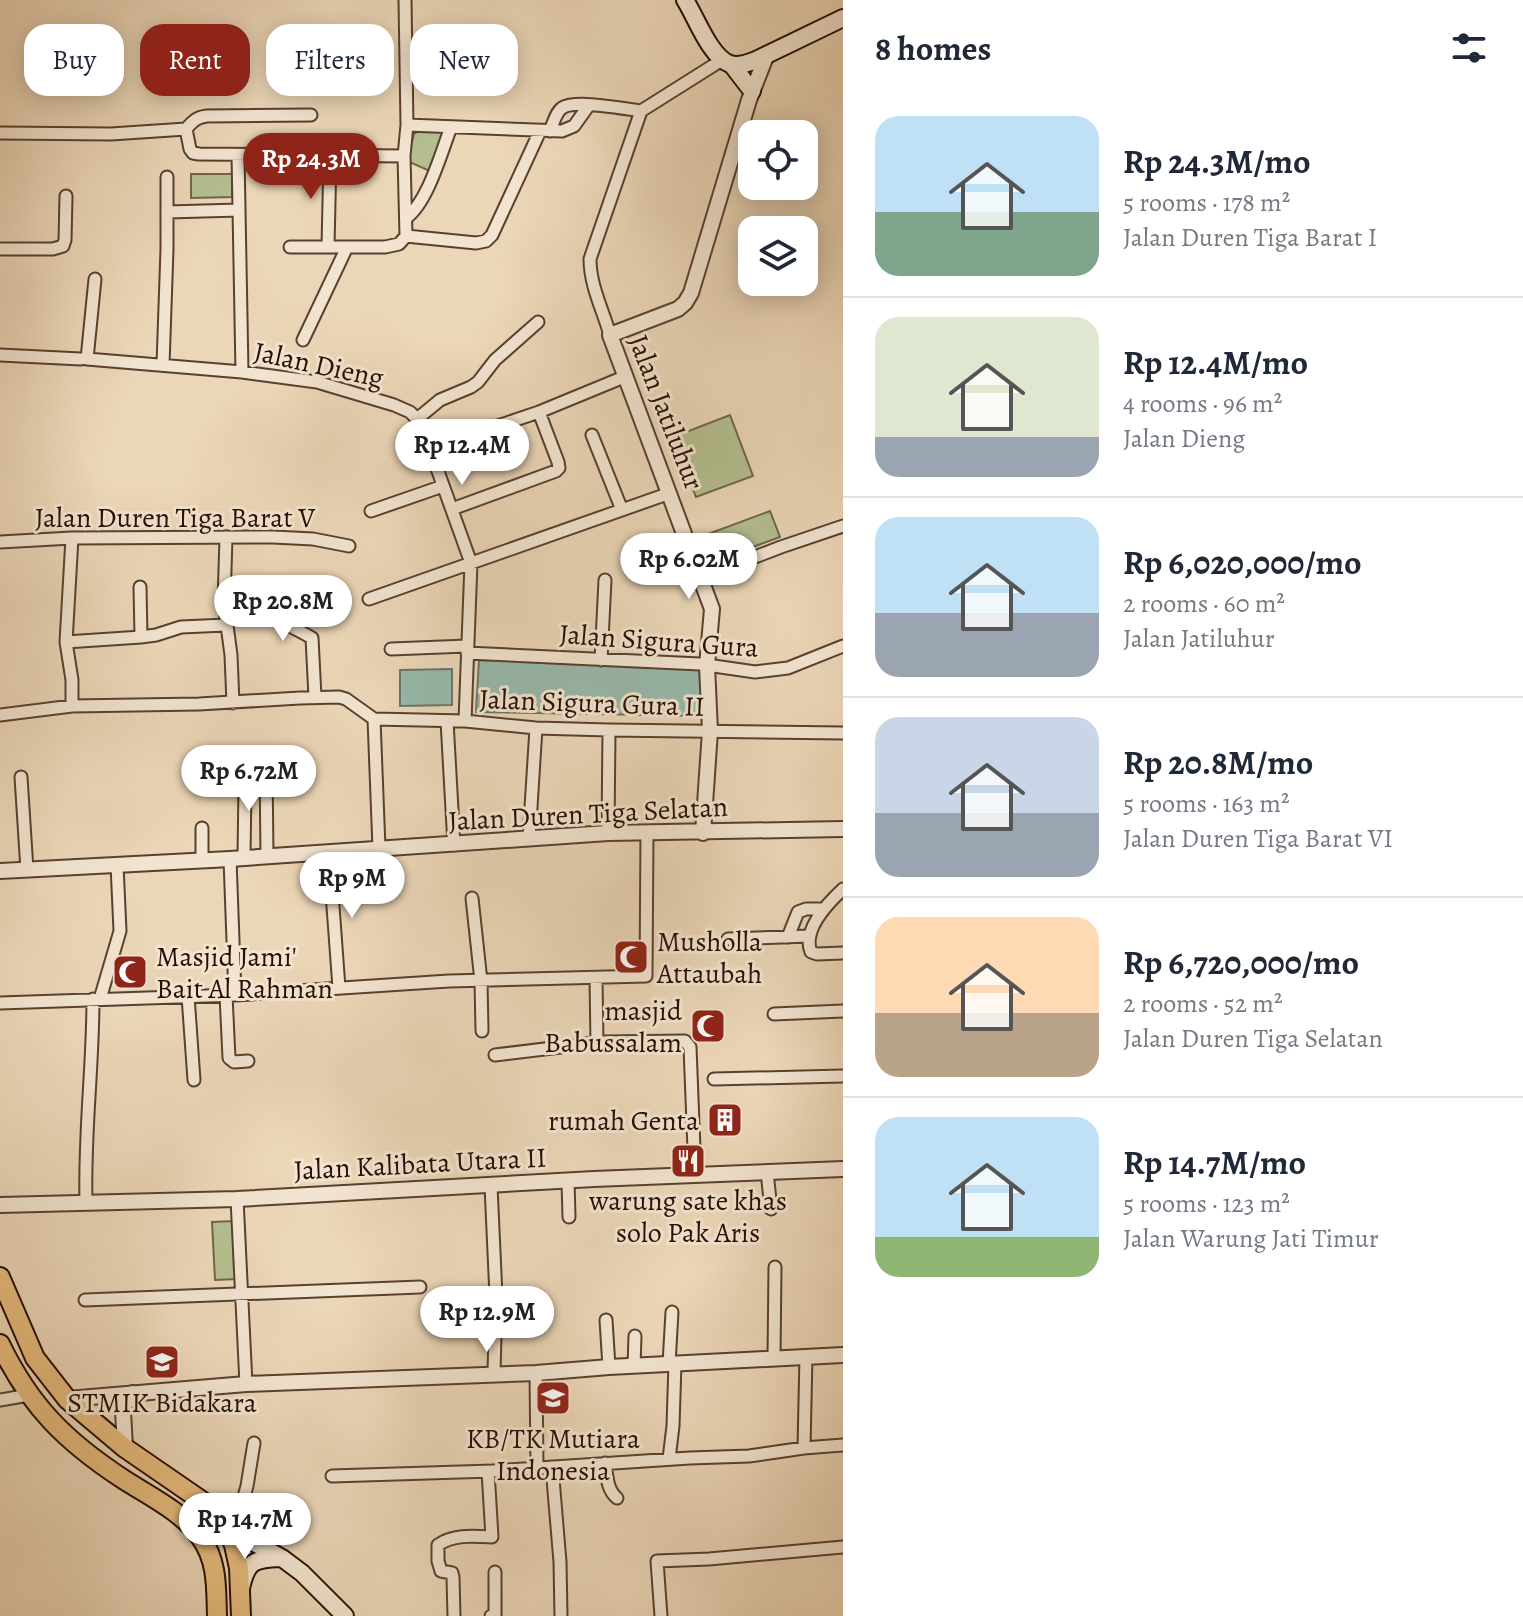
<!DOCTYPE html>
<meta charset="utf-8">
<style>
:root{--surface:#fff;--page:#f2f2f3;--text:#1f2937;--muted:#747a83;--line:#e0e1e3;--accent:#8f2418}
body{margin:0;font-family:Alegreya,serif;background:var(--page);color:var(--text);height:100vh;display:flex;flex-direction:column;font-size:30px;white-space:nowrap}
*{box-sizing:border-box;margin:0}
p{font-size:26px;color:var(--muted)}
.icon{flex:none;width:44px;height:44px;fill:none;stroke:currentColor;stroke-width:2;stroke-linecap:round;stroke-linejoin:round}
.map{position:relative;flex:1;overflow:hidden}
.side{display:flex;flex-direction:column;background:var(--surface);width:680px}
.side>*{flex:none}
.banner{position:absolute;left:24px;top:24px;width:698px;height:72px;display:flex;gap:16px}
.controls{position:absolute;left:738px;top:120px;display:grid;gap:16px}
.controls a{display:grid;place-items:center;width:80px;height:80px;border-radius:16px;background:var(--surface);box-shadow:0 4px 20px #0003;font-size:40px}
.price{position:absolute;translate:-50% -68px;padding:0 18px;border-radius:28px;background:#fff;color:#222;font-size:26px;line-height:52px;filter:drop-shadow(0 2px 4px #0008)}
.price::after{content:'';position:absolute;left:50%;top:48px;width:24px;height:18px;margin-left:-12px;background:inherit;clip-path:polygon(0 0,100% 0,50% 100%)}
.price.current{background:var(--accent);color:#fff}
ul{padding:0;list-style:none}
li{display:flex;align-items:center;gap:24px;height:200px;padding:0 32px}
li+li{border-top:2px solid var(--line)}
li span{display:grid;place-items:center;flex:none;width:224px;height:160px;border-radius:24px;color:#555}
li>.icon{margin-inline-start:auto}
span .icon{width:96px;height:96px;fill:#fffc;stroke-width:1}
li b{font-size:34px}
h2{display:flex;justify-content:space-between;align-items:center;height:96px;padding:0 32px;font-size:34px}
.tag{padding:0 28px;border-radius:24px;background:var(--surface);box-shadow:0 4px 20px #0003;font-size:28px;line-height:72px}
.tag.current{background:var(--accent);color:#fff}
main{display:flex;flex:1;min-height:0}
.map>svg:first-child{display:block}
.green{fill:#b4be90;stroke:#6e6649;stroke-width:2}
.water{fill:#98b9ac;stroke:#6b7568;stroke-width:2}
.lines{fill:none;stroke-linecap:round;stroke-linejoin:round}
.minor-casing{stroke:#58402f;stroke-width:15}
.tertiary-casing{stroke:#58402f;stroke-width:18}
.secondary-casing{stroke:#270e02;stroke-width:20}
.primary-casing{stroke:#270e02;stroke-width:22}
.minor{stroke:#f2e4d0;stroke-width:11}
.tertiary{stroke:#f2e4d0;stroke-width:14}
.secondary{stroke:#f2e4d0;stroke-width:16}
.primary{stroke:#e6bb7c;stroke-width:18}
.labels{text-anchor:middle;stroke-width:6;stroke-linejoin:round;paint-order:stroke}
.street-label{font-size:28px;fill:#270e02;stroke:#f2e4d0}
.poi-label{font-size:28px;fill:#270e02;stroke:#f2e4d0}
</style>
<main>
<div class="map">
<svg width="843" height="1616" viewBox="0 0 843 1616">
<rect width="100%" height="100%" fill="#ebd6b7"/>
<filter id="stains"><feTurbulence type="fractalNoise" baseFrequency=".0025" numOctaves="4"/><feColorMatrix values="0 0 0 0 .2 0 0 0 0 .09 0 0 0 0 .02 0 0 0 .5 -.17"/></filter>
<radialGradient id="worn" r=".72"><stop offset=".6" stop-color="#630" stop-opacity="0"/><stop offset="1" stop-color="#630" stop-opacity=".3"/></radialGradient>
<!-- green -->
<path class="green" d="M443 129 445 133 432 172 407 161 414 134 421 130Z
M191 174H232V197L191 198Z
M730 415 753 476 696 497 673 437Z
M770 511 780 537 718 560 708 534Z
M234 1221 238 1279 215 1280 212 1222Z"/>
<!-- water -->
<path class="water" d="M479 660 702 667 703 716 476 712Z
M452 669V705L400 706V670Z"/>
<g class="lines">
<defs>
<path id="minor" d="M406 62 509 63
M407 125 562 131 574 126 589 105
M186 129 190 149 193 153 199 154 404 156
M186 129C193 121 197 117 207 116L311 115
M550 131C553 124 556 112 562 108 574 99 625 109 641 111
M0 133 111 134 186 129
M238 155 242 372
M167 212 239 210
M406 218C428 202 441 153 451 127
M406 236 476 243 486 241 492 235 540 131
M290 247H385L399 244 406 236 404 156 407 125 405 0
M328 247 330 156
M0 249H53L63 246 65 240 66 196
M95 279 87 359 242 372 317 382 394 405 410 412 417 419 430 449 471 563 465 721
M610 335C603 310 590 286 590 259L641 111 722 60
M303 340 347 247
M0 355 81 359
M163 365 167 249V177
M417 419 440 400 471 387 478 382 495 360 538 322
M592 435 622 510
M430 449 539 412 624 377
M452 509 556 471 559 468 558 462 539 412
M371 511 443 486
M226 537 224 603 231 655 233 703
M72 538 66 642 72 680V706
M0 542 72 538 273 537 313 539 349 546
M700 578 781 547 843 526
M140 587 141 637
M281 594C282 629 285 622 312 638L315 697
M369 599 670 493
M66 642 141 637 156 635 181 627 226 625
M391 649 467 646
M467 653 700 664 755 672 788 668 843 646
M601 660 605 580
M0 715 72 706 199 704 300 698 339 697 346 699 374 719 465 721 536 728 609 730 843 733
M374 719 379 848
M447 721 454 845
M254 765 264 766 266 770 267 855
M21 777 27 870
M202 828V859
M608 833 609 730
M529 839 536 728
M329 852 339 988
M244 857 245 786
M230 859 235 995
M843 889C828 903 802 930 811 952L817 954 843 953
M472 898 481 981 482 1031
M788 937 798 912 806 909H824
M728 939 809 936
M596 978 597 1043
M226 995 229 1058 234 1062 248 1061
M188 996 194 1080
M100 999 120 931 117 865
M0 1003 235 995 449 981 646 976 647 832
M774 1014 843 1011
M495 1055 602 1042 685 1041 690 1047 695 1175
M714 1079 843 1076
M767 1172 771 1209
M568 1181 569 1217
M491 1186 496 1296 494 1373
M237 1199 246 1384
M86 1202C84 1134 93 1067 93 999
M85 1300 420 1287
M606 1320 609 1367
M774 1358 775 1267
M669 1364 672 1312
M634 1366 635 1336
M536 1373 537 1468
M0 1400 29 1395
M804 1448 806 1356
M669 1459 673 1426 675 1363
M605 1463C607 1476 607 1490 617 1498
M552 1467 560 1562 561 1616
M332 1476 492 1471 690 1458 749 1456 804 1448 843 1445
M227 1528 240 1511 247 1486 254 1443
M454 1616 453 1577 452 1573 441 1571 438 1561V1545C453 1534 474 1536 492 1537L488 1471
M491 1616H495V1572
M661 1616 657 1561 709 1559 843 1547"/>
<path id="tertiary" d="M703 833 710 731 707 666 712 609 610 335 678 309 685 303 691 293 749 100 767 54
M0 871 230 859 608 833 843 829
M0 1205 237 1199 594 1179 843 1169
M67 1399 246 1384 536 1373 609 1367 843 1355
M125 1448 123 1411 124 1406 132 1393"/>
<path id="secondary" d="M685 0C696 17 710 57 730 64 739 67 748 63 756 60L843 18
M732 65 752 91
M227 1528 282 1558 302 1573 345 1616
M241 1588C247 1561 254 1559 280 1558"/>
<path id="primary" d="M0 1277 35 1358 67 1399 125 1448 202 1501 227 1528 234 1545 239 1568 241 1616
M0 1344C30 1406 65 1441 123 1479 149 1496 183 1512 201 1538 218 1562 216 1589 217 1616"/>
</defs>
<!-- minor casing -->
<use href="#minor" class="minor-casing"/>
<!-- tertiary casing -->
<use href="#tertiary" class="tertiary-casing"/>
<!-- secondary casing -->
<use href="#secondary" class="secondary-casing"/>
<!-- primary casing -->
<use href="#primary" class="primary-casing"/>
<!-- minor -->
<use href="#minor" class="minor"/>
<!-- tertiary -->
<use href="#tertiary" class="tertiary"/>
<!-- secondary -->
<use href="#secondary" class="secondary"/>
<!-- primary -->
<use href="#primary" class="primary"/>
</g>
<!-- icons -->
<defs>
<symbol id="mosque-square" viewBox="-11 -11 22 22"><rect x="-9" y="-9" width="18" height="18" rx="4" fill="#8f2418" stroke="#f2e4d0"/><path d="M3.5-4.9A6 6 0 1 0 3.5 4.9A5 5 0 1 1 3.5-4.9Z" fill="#fff"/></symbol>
<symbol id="building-square" viewBox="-11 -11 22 22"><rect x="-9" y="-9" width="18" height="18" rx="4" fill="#8f2418" stroke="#f2e4d0"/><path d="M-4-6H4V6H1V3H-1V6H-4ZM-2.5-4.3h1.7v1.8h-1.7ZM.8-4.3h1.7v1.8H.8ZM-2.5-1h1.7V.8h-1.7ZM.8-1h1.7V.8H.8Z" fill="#fff"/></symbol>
<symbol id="restaurant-square" viewBox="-11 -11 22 22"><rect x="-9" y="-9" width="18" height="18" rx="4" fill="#8f2418" stroke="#f2e4d0"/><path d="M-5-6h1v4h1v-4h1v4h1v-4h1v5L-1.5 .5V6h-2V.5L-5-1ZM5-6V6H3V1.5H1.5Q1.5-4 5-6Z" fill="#fff"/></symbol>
<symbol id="university-square" viewBox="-11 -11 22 22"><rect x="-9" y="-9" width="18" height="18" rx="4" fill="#8f2418" stroke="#f2e4d0"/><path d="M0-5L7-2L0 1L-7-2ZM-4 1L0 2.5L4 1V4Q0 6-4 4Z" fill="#fff"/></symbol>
<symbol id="school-square" viewBox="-11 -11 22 22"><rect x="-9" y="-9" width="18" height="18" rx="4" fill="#8f2418" stroke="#f2e4d0"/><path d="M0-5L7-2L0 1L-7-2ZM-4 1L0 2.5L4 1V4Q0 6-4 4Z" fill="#fff"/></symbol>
</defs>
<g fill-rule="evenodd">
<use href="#mosque-square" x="611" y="937" width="40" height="40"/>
<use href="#mosque-square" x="110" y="952" width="40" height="40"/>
<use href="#mosque-square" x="688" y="1006" width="40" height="40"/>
<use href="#building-square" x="705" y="1100" width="40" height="40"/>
<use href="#restaurant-square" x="668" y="1141" width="40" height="40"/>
<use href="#university-square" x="142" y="1342" width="40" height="40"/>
<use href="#school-square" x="533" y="1378" width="40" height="40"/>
</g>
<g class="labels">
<!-- street labels -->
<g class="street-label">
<text transform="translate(319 364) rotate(12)" y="10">Jalan Dieng</text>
<text transform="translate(667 412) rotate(69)" y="10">Jalan Jatiluhur</text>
<text x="175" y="527">Jalan Duren Tiga Barat V</text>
<text transform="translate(659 640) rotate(4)" y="10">Jalan Sigura Gura</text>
<text transform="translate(592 702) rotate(2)" y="10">Jalan Sigura Gura II</text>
<text transform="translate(588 813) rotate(-3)" y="10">Jalan Duren Tiga Selatan</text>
<text transform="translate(420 1163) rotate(-3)" y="10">Jalan Kalibata Utara II</text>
</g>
<!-- poi labels -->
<g class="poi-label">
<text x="657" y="951" text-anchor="start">Musholla<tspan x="657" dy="32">Attaubah</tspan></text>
<text x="156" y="966" text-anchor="start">Masjid Jami'<tspan x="156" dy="32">Bait Al Rahman</tspan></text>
<text x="682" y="1020" text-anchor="end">masjid<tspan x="682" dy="32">Babussalam</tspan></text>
<text x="699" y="1130" text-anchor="end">rumah Genta</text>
<text x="688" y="1210">warung sate khas<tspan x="688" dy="32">solo Pak Aris</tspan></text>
<text x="162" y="1412">STMIK Bidakara</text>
<text x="553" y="1448">KB/TK Mutiara<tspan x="553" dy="32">Indonesia</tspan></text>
</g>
</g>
<rect width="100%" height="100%" filter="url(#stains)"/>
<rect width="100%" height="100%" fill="url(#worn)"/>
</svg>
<div class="controls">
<a><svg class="icon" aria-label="locate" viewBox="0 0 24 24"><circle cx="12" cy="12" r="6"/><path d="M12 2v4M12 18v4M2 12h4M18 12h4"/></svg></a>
<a><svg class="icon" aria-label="layers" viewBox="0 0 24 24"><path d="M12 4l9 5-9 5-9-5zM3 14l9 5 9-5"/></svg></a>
</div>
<b class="price current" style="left:311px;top:201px">Rp 24.3M</b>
<b class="price" style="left:462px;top:487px">Rp 12.4M</b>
<b class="price" style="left:689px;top:601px">Rp 6.02M</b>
<b class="price" style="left:283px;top:643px">Rp 20.8M</b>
<b class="price" style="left:249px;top:813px">Rp 6.72M</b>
<b class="price" style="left:352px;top:920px">Rp 9M</b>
<b class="price" style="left:487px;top:1354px">Rp 12.9M</b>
<b class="price" style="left:245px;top:1561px">Rp 14.7M</b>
<div class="banner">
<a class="tag">Buy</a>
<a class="tag current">Rent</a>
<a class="tag">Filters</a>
<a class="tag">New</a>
</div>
</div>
<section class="side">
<h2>8 homes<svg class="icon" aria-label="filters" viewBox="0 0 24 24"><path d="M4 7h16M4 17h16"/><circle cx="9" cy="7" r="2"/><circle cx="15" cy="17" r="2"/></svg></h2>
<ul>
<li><span style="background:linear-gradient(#bfe0f5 60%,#7fa58c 0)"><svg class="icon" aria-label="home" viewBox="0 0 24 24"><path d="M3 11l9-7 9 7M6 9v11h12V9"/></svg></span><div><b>Rp 24.3M/mo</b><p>5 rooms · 178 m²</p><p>Jalan Duren Tiga Barat I</p></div></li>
<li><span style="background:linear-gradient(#dfe7d0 75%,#9aa5b1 0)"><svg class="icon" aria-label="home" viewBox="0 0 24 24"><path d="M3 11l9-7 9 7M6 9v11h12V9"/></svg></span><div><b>Rp 12.4M/mo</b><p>4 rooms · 96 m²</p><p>Jalan Dieng</p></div></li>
<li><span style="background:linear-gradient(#bfe0f5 60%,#9aa5b1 0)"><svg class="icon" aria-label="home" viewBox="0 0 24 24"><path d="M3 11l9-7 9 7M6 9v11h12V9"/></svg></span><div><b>Rp 6,020,000/mo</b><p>2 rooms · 60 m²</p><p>Jalan Jatiluhur</p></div></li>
<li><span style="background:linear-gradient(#c9d6e8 60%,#9aa5b1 0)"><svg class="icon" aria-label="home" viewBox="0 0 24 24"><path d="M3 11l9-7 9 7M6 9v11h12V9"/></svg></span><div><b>Rp 20.8M/mo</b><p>5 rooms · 163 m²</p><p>Jalan Duren Tiga Barat VI</p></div></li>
<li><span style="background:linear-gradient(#ffd9b3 60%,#b9a48a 0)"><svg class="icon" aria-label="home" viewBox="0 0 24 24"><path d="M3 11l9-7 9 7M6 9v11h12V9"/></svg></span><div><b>Rp 6,720,000/mo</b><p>2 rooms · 52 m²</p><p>Jalan Duren Tiga Selatan</p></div></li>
<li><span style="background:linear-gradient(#bfe0f5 75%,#8fb573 0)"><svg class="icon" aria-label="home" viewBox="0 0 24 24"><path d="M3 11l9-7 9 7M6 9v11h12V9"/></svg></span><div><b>Rp 14.7M/mo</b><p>5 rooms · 123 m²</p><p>Jalan Warung Jati Timur</p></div></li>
</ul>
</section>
</main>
